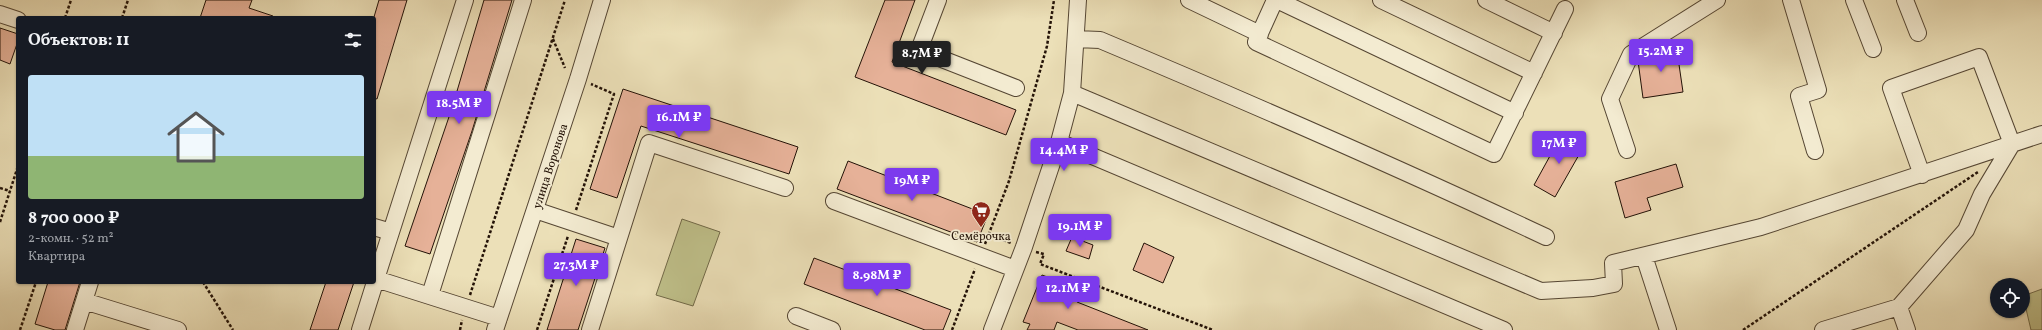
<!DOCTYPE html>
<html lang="ru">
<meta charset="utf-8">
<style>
:root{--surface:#171b24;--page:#242831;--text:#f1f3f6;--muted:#9ea1a6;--accent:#7c3aed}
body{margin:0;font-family:Vollkorn,serif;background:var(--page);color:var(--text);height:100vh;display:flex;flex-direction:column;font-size:15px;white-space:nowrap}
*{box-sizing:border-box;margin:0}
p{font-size:13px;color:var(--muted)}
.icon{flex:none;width:22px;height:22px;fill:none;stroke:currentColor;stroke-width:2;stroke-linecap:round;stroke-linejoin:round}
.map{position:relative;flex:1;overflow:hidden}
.panel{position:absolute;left:16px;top:16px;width:360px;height:268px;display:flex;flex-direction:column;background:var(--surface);border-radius:4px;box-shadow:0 1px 3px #0004}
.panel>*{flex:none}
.controls{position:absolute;left:1990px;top:278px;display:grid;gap:8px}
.controls a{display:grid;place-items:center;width:40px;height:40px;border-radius:50%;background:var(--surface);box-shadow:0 1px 3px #0004;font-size:20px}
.price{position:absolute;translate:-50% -34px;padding:0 9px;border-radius:4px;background:var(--accent);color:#fff;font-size:13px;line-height:26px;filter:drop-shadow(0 1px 2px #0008)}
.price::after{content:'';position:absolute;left:50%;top:24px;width:12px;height:9px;margin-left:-6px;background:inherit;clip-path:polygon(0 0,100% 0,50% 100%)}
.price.selected{background:#222;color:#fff}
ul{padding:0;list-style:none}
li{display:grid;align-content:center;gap:8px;height:212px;padding:0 12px}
li span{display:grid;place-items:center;height:124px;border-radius:4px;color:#555}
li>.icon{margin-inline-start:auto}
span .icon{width:72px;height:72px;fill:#fffc;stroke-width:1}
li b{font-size:17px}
h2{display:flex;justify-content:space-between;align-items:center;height:48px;padding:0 12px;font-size:17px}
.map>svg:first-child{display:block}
.green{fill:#bfc08a;stroke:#716948}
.building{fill:#e6b198;stroke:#231207}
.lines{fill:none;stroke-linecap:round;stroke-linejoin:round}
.minor-casing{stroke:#554633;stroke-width:18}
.path{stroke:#231207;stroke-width:2.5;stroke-dasharray:3 2;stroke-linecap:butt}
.minor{stroke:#f3ebd1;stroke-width:16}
.labels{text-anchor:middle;stroke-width:3.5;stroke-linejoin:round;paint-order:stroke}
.street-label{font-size:12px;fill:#231207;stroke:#f3ebd1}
.poi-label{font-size:12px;fill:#231207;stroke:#f3ebd1}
</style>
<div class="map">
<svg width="2042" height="330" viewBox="0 0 2042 330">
<rect width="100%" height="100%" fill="#ece0b8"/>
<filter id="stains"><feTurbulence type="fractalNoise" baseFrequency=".005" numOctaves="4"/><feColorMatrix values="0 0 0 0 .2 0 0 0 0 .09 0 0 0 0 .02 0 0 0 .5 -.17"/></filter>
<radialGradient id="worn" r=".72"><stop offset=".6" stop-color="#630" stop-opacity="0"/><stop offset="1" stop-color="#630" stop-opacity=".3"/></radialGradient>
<!-- green -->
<path class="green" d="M682 219 720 232 693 306 656 295Z
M2042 289V330H2031L2023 296Z"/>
<!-- building -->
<path class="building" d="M206 0H252L249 8 273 16V18H200Z
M379 0H407L377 99 374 98V17Z
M484 0H512L472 131 430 254 405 246 452 108Z
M885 0H915L892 62 1016 110 1006 135 855 77Z
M0 28 18 34V41L10 64 0 60Z
M1676 44 1683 92 1643 98 1638 61 1653 58 1652 52 1660 47Z
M623 89 798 147 789 174 641 126 617 198 590 189Z
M1562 134 1584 146 1555 197 1534 185Z
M848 161 988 215 977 242 837 189Z
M1676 164 1683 187 1647 198 1651 210 1625 218 1615 182Z
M1072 237 1093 245 1089 259 1066 251Z
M576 239 605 248 578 330H547Z
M1144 243 1174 257 1163 283 1133 270Z
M814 258 951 310 943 330H925L804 284Z
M1042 275 1082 290 1077 302 1148 330H1078L1057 322 1054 330H1027L1030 324 1023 322Z
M48 282H80L65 330H55L35 324Z
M326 282H354L338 330H310Z"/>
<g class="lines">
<defs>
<path id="minor" d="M938 0 919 50 1016 88
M1189 0 1260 34
M1275 0 1256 42 1494 154 1565 9
M1277 0 1515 113
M1381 0 1534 73
M1486 0 1554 33
M1791 0 1818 90 1799 96 1815 151
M1854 0 1873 49
M1905 0 1918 33
M0 14 18 20
M1076 39 1100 40C1250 103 1399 168 1546 237
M1072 93 1541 291 1593 288 1614 284 1613 263 1761 227 2042 134
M1059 142 1504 330
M1627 150 1610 99 1631 54 1717 0
M834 201 1015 269
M535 210 619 238
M374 227 391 232 376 279 499 318
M391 232 465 0
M1644 256 1668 330
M430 295 523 0
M84 301 178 330
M1899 307 1907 330
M796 316 832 330
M75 330 90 282
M360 330 376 279
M495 330 578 79 602 0
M590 330 649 143 785 188
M992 330 1024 247 1059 142 1072 93 1078 0
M1823 330 1899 307 1966 230 1982 194 2012 144 1979 57 1891 88 1922 175"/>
</defs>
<!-- minor casing -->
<use href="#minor" class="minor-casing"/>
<!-- path -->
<path class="path" d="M65 18 71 0
M122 18 128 0
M553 39 565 68
M0 188 10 191
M576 210 614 94 591 84
M0 222 18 166
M989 235 1011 243
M985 244 1009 181 1047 46 1054 0
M1036 252 1044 254 1040 264 1213 330
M203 282 233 330
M470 295 565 0
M20 330 36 282
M460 330 462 320
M537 330 568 236
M952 330 975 269
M1743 330 1978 172"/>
<!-- minor -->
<use href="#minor" class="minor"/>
</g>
<!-- icons -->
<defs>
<symbol id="supermarket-pin" viewBox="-11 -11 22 30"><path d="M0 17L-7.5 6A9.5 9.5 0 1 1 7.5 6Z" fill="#8f2418" stroke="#f3ebd1"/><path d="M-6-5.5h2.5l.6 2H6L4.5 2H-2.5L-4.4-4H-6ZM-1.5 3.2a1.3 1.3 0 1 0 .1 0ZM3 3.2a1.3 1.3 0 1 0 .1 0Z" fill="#fff"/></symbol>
</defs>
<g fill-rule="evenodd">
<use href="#supermarket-pin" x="970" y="200" width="22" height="30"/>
</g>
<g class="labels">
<!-- street labels -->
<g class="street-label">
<text transform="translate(550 166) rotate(-72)" y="4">улица Воронова</text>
</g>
<!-- poi labels -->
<g class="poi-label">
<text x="981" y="240">Семёрочка</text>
</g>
</g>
<rect width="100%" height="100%" filter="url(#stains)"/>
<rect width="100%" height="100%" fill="url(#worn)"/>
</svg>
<div class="controls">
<a><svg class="icon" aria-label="locate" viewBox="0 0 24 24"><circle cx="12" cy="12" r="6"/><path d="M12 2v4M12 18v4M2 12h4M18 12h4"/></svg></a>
</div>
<b class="price" style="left:1661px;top:73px">15.2M ₽</b>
<b class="price selected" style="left:922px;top:75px">8.7M ₽</b>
<b class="price" style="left:459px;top:125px">18.5M ₽</b>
<b class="price" style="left:679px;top:139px">16.1M ₽</b>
<b class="price" style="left:1559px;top:165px">17M ₽</b>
<b class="price" style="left:1064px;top:172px">14.4M ₽</b>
<b class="price" style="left:912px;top:202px">19M ₽</b>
<b class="price" style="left:1080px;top:248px">19.1M ₽</b>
<b class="price" style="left:576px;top:287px">27.3M ₽</b>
<b class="price" style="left:877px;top:297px">8.98M ₽</b>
<b class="price" style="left:1068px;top:310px">12.1M ₽</b>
<section class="panel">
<h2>Объектов: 11<svg class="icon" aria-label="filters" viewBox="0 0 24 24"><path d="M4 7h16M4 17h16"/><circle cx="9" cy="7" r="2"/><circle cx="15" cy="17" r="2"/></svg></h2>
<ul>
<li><span style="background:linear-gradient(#bfe0f5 65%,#8fb573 0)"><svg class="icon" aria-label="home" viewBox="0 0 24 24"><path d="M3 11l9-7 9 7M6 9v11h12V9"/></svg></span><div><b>8 700 000 ₽</b><p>2-комн. · 52 m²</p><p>Квартира</p></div></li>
</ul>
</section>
</div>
